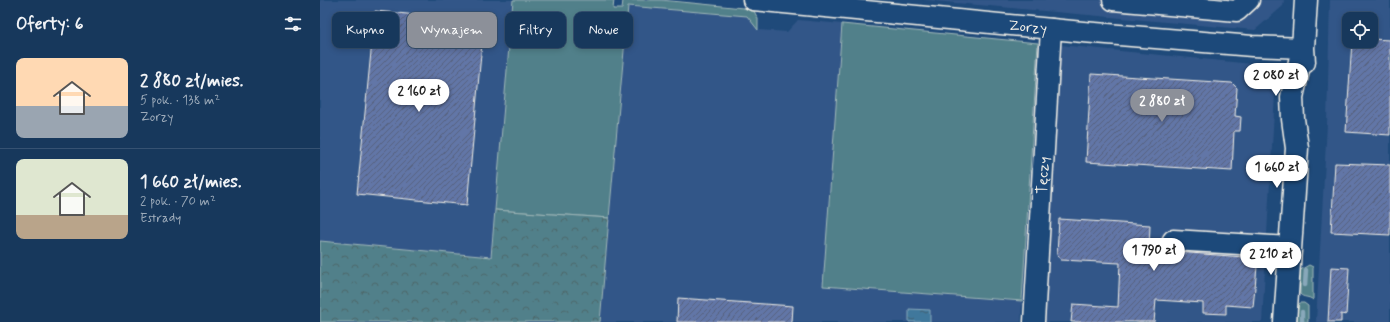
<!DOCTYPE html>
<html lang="pl">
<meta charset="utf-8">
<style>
:root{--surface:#17385c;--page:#203f62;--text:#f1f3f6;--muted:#9eacbb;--line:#365272;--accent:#8c9099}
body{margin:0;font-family:Mynerve,sans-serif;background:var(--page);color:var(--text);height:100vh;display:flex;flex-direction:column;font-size:15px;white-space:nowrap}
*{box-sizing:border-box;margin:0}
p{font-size:13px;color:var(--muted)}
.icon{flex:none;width:22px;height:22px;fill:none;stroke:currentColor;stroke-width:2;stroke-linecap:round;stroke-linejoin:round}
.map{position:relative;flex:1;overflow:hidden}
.details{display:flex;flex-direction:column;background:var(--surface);width:320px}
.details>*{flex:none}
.guide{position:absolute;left:12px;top:12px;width:380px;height:36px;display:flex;gap:8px}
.tools{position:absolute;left:1022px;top:12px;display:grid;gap:8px}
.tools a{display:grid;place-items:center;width:36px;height:36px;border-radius:8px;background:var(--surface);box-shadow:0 2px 6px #0003,0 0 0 1px var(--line);font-size:20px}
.price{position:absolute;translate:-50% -34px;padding:0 9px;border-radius:14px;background:#fff;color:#222;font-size:13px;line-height:26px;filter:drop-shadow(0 1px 2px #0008)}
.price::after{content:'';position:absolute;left:50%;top:24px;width:12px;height:9px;margin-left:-6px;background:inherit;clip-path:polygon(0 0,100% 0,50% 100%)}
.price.current{background:var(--accent);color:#fff}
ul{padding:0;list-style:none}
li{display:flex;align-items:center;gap:12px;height:100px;padding:0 16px}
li+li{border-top:1px solid var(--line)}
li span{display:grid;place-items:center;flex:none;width:112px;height:80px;border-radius:8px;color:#555}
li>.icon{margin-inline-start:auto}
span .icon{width:48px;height:48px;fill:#fffc;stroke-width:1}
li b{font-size:17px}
h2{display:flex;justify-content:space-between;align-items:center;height:48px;padding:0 16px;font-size:17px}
.pill{padding:0 14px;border-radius:8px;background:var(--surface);box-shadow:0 2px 6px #0003,0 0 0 1px var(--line);font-size:14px;line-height:36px}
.pill.current{background:var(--accent);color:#fff}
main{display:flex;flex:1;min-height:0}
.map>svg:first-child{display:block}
.built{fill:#335788;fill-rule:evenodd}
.green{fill:#51808a;stroke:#a2b8b9}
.forest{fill:url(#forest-crowns);stroke:#a2b8b9}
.water{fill:url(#water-ripples);stroke:#88a8ba}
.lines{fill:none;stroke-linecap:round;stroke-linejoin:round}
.stream{stroke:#88a8ba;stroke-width:4.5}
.building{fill:url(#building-hatch);stroke:#f4f1e8}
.minor-casing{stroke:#f4f1e8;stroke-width:23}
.major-casing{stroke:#f4f1e8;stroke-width:25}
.minor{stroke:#1f4a7a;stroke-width:20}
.major{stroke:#1f4a7a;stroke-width:22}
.labels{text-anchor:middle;stroke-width:4;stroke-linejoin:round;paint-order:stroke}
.street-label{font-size:15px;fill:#f4f1e8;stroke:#1f4a7a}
</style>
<main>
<section class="details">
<h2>Oferty: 6<svg class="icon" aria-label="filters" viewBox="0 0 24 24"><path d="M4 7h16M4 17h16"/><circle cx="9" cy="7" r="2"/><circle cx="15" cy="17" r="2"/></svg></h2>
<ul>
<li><span style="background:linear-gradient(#ffd9b3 60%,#9aa5b1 0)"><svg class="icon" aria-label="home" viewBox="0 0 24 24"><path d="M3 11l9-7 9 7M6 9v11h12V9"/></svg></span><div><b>2 880 zł/mies.</b><p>5 pok. · 138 m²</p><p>Zorzy</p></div></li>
<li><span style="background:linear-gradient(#dfe7d0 70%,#b9a48a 0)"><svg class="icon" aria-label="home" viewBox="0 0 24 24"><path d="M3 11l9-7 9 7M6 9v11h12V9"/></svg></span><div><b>1 660 zł/mies.</b><p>2 pok. · 70 m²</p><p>Estrady</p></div></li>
</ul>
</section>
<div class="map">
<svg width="1070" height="322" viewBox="0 0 1070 322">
<defs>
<pattern id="forest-crowns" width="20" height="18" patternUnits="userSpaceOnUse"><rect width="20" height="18" fill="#51808a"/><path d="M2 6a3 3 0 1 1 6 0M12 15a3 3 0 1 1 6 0" fill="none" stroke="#4d676b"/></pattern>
<pattern id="water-ripples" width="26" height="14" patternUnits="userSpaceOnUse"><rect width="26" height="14" fill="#40789c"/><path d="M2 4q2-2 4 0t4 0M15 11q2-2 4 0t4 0" fill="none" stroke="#446071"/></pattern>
<pattern id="building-hatch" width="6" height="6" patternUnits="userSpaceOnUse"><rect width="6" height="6" fill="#6276a7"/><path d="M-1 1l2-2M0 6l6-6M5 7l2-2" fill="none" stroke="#57617b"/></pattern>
</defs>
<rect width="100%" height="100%" fill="#1f4a7a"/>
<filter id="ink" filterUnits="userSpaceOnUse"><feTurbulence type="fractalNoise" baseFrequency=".025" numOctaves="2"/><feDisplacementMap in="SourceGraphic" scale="8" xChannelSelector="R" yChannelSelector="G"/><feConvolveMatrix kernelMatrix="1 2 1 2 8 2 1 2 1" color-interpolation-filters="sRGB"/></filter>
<g filter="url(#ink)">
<!-- built -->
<path class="built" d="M0 0H193L171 257 0 241Z
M603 0H964L963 6 935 30Z
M1010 0H1070V322H996L1007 124ZM1029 19H1051V41H1029Z
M308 6 427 16 438 30 467 32 478 20 522 24 504 286 702 301 701 322H280Z
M739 45 932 64 955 93 942 322H722Z"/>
<!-- green -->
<path class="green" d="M193 0H294L293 9H302L303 0H341L423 8 434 11 438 19V30L427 16 308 6 289 218 175 210Z
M522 24 718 43 702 301 503 286Z
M989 265 993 267V300C989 296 983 298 980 294V271L982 269Z
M980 303H984L988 306V322H977L978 305Z"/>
<!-- forest -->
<path class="forest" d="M175 210 289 218 280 322H0V241L171 257Z"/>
<!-- water -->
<path class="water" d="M589 309 610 310V322H589Z"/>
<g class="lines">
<!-- stream -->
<path class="stream" d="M985 285 986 270
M982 322V312"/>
</g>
<!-- building -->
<path class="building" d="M55 11 109 16 106 38 162 43 147 205 37 194Z
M1051 39 1070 40V135L1026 132 1032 41H1051Z
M771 74 912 83 917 88 915 116 921 117 920 131H914L912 171 766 162Z
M1015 163 1070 165V235L1011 232Z
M739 219 830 225 829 250 924 257V256L938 257 933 307 906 305V314L883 313V303L836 300 834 322H751L753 304 798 307 800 263 741 260 737 255Z
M1011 267 1029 268 1026 315 1021 314V322H1008Z
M358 298 473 306 472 322H357Z"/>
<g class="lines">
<defs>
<g id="minor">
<path id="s1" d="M433 0 763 32 932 46 983 48"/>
<path d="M793 0 917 11 929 0"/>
<path d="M853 240 970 247"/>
<path id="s2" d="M714 322 731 29"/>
</g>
<path id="major" d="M984 62 983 48 986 0
M965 322 977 148 973 119 972 97 983 48"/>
</defs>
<!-- minor casing -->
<use href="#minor" class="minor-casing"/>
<!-- major casing -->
<use href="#major" class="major-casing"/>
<!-- minor -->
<use href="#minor" class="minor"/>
<!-- major -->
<use href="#major" class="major"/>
</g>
</g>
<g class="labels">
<!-- street labels -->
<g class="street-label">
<text dy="5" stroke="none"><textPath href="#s1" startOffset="276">Zorzy</textPath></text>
<text dy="5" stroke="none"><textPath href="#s2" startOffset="147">Tęczy</textPath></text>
</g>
</g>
</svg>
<div class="tools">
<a><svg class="icon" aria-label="locate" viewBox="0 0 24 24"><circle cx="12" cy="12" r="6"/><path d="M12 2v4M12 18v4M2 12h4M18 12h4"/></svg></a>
</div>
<b class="price" style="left:956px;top:97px">2 080 zł</b>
<b class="price" style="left:99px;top:113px">2 160 zł</b>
<b class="price current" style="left:842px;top:123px">2 880 zł</b>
<b class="price" style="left:957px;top:189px">1 660 zł</b>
<b class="price" style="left:834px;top:272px">1 790 zł</b>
<b class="price" style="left:951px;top:276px">2 210 zł</b>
<div class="guide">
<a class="pill">Kupno</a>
<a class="pill current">Wynajem</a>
<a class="pill">Filtry</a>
<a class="pill">Nowe</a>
</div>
</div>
</main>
